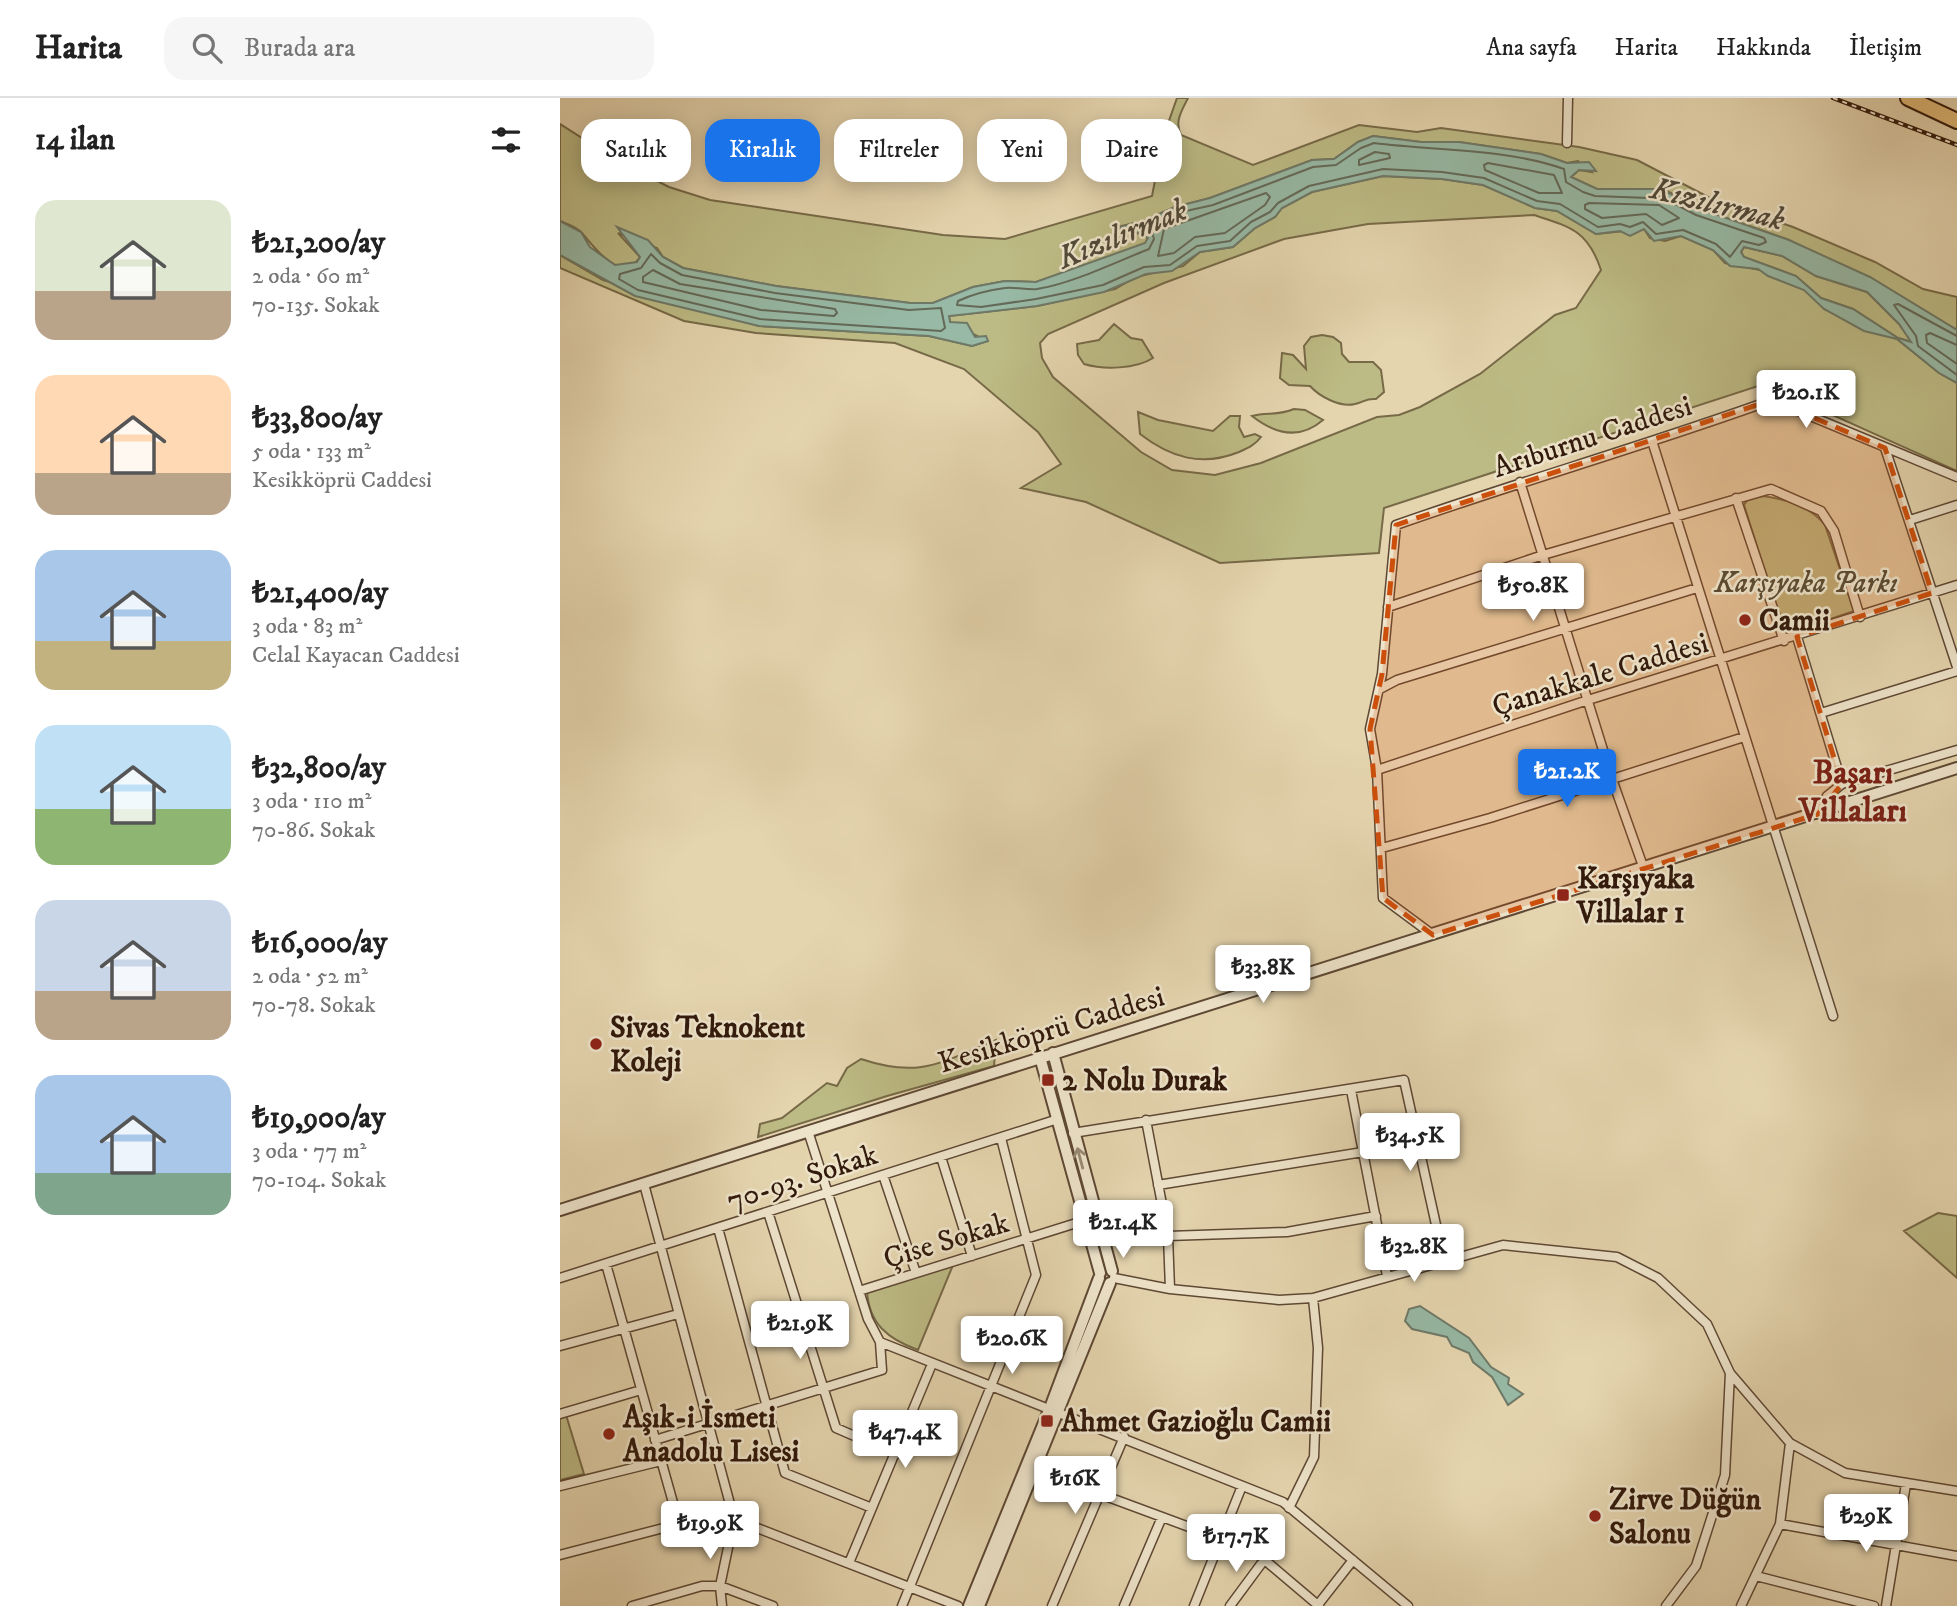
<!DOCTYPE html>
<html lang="tr">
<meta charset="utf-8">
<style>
:root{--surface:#fff;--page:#f6f6f6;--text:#222;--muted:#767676;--line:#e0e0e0;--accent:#1a73e8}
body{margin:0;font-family:"IM FELL DW Pica",serif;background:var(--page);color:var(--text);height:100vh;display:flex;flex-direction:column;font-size:26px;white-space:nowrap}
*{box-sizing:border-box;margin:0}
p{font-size:23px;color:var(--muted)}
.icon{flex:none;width:38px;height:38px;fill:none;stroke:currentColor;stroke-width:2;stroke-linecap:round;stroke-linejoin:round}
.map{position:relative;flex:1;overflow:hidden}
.sheet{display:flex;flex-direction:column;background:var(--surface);width:560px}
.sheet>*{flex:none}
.hud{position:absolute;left:21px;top:21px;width:665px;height:63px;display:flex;gap:14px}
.price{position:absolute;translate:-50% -60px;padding:0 16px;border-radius:7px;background:#fff;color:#222;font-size:23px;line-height:46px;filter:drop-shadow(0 2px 4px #0008)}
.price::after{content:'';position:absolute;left:50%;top:42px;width:21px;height:16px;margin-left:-10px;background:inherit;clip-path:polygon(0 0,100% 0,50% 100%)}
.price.selected{background:var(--accent);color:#fff}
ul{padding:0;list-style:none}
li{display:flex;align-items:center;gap:21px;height:175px;padding:0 35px}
li span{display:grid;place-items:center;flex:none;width:196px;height:140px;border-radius:21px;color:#555}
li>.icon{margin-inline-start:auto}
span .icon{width:84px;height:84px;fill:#fffc;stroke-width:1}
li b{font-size:30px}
h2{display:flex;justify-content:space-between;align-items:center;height:84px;padding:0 35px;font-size:30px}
.pill{padding:0 24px;border-radius:21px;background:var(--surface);box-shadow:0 4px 18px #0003;font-size:24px;line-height:63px}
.pill.selected{background:var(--accent);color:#fff}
header{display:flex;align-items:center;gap:42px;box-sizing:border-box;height:98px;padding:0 35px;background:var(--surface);border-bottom:2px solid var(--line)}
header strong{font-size:33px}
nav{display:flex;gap:38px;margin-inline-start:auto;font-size:24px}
.search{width:490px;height:63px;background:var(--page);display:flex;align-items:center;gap:18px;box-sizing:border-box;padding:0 24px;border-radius:21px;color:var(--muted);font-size:26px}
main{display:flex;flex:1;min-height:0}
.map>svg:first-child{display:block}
.green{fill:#bdbb85;stroke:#776a48;stroke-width:2;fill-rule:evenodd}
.water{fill:#97b9a5;stroke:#6e7967;stroke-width:2;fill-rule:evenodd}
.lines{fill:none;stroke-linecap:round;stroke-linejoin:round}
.shore{stroke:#646958;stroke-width:2}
.minor-casing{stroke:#5e4834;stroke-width:11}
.tertiary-casing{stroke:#5e4834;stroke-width:14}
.trunk-casing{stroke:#31190b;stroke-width:18}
.minor{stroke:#eee4cb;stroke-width:8}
.tertiary{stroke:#eee4cb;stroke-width:10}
.trunk{stroke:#e2ba78;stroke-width:14}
.rail-casing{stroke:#31190b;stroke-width:4.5}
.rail{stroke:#eee4cb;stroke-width:2;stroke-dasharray:5;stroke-linecap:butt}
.oneway{stroke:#998975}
.marked{fill:#cd4f0c;fill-opacity:0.2;stroke:#cd4f0c;stroke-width:5;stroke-dasharray:14 9;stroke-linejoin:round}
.poi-dot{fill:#8f2418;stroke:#eee4cb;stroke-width:2.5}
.labels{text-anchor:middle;stroke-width:5;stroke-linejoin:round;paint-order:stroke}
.street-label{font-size:30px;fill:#31190b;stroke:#eee4cb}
.park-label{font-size:30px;font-style:italic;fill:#5b4a30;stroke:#eee4cb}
.poi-label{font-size:30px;font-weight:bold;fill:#31190b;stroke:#eee4cb;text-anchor:start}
.water-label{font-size:32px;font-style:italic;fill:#504939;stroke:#eee4cb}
.quarter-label{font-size:33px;font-weight:bold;fill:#7a1f14;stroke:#eee4cb}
</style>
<header>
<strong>Harita</strong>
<div class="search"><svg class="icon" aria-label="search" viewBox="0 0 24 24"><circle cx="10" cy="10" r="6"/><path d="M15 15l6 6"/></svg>Burada ara</div>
<nav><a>Ana sayfa</a><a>Harita</a><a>Hakkında</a><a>İletişim</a></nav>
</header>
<main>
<section class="sheet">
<h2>14 ilan<svg class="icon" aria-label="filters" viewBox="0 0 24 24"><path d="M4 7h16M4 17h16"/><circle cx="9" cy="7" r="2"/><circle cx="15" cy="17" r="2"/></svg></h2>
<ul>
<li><span style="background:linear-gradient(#dfe7d0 65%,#b9a48a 0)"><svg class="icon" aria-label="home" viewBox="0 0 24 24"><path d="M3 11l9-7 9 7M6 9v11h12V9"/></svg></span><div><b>₺21,200/ay</b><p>2 oda · 60 m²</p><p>70-135. Sokak</p></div></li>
<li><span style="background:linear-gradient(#ffd9b3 70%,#b9a48a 0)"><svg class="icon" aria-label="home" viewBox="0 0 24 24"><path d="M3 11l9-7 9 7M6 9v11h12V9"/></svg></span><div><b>₺33,800/ay</b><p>5 oda · 133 m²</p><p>Kesikköprü Caddesi</p></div></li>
<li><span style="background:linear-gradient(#a9c7e8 65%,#c2b280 0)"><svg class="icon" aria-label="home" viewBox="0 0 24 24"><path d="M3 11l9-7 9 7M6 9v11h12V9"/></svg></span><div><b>₺21,400/ay</b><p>3 oda · 83 m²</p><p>Celal Kayacan Caddesi</p></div></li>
<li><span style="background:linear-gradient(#bfe0f5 60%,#8fb573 0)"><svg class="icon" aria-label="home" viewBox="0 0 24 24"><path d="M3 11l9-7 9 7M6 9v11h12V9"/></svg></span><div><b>₺32,800/ay</b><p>3 oda · 110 m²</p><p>70-86. Sokak</p></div></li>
<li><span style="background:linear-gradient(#c9d6e8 65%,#b9a48a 0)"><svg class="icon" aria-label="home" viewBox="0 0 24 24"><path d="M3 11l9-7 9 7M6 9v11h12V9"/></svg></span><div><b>₺16,000/ay</b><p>2 oda · 52 m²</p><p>70-78. Sokak</p></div></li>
<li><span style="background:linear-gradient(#a9c7e8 70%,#7fa58c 0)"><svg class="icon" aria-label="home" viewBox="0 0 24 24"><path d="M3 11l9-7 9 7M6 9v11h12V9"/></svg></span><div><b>₺19,900/ay</b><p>3 oda · 77 m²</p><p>70-104. Sokak</p></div></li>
</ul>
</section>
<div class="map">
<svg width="1397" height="1508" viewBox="0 0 1397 1508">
<rect width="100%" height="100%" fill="#e5d5af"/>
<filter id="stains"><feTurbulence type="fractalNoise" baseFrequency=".00286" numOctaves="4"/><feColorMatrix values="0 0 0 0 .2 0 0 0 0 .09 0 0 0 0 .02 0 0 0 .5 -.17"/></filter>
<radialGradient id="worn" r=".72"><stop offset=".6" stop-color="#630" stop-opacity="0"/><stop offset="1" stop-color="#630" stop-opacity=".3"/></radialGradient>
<!-- green -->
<path class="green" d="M617 0H628C622 12 614 24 621 37L693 67 799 27 857 34 881 30 1019 49 1077 62 1154 102 1233 129 1315 164 1363 191 1397 199V232L1229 142 1138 110 1111 95 1101 91H1037L1011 79 1019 72 1031 74 1018 63 1007 65 981 56 899 44H861L813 38 798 44 774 61 752 62 650 100 615 109 583 123 561 128 588 140 585 146 476 184 445 183 413 189 373 205H350L216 188 123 170 103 159 97 150 58 135 80 159C60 189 32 145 20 133 14 128 7 126 0 123V26L58 63 109 89 150 102 383 137 445 141 592 98 604 37Z
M823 78 882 81 923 87 975 110 997 113 1036 136 1084 131 1090 140 1105 143 1121 138 1153 152 1165 165 1205 173 1249 194 1264 211 1337 241 1379 275 1397 285V373L1204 286 824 410 819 455 660 465 526 404 461 390 501 366 478 334 404 271 335 245 196 235 124 223 0 170V157L43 182 199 228 369 238 412 248 427 243 390 224 389 218 477 208 555 191 576 179 623 168 640 154 673 149 695 130 715 119 722 110 752 94ZM974 117C1011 129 1028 133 1041 172L1016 210 995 217 920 276 860 309 839 317 817 319 701 365 655 377 612 372 581 354 493 279 482 260 480 245 488 236 604 185 724 141 808 126Z
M1184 149 1222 158 1256 178 1307 194 1339 226 1352 244 1338 240 1293 211 1261 200 1236 178 1184 159 1181 154Z
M554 226 571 240 582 242 593 260C576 271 544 272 524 266L518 257 517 246 539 242Z
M762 237 773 239 781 245 782 256 789 264H813L821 272 824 294 816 301C806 300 804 304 795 306 780 310 759 298 750 288L729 287 720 280 722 255 733 257 746 271 744 248 751 239Z
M734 311 745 312 763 322C740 342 715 336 692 318 707 314 718 318 734 311Z
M578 314 598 322 653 333 670 318H680L679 329 684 339 695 336 701 339C695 347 688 350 679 354 642 369 611 360 580 336Z
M1203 398C1225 401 1251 409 1265 427L1294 513 1232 534 1221 525 1184 407 1188 401Z
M436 942 434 968 327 998 198 1039 200 1026 222 1020 267 985 277 988 287 970 301 961C361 981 381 964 436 942Z
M1378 1115 1397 1118V1180L1344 1133Z
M393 1167 358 1252C328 1241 309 1226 307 1193Z
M6 1317 24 1376 0 1382V1318Z"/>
<!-- water -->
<path class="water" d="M813 38 861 44H899L981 56 1007 65 1029 64 1036 73 1019 72 1011 79 1037 91H1101L1138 110 1229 142 1310 179 1397 232V285L1379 275 1337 241 1304 233 1264 211 1244 192 1208 178 1198 171 1170 168 1153 152 1121 138 1094 143 1084 131 1070 138 1060 133 1036 136 997 113 975 110 923 87 882 81 823 78 752 94 722 110 715 119 695 130 673 149 640 154 612 173 586 176 544 194 477 208 389 218 390 224 407 225 415 239 426 238 428 243 412 248 369 238 199 228 75 198 0 157V123L21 134 30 149 55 167 77 164 80 159 57 129 88 142 103 159 123 170 216 188 350 205H373L413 189 445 183 476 184 585 145 588 140 574 133 556 130 583 123 615 109 650 100 752 62 774 61 798 44ZM1184 149 1222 158 1256 178 1307 194 1339 226 1351 244 1338 240 1293 211 1261 200 1236 178 1184 159 1181 154Z
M860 1208 909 1240 931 1269 949 1280 948 1286 963 1296 948 1307 932 1279 913 1264 909 1255 892 1248 887 1239 852 1231 845 1223 849 1211Z"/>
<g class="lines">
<!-- shore -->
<path class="shore" d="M814 45C876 53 944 50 1004 71L1006 84 1023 94 1035 98 1089 100 1100 98 1136 117 1204 140 1206 144 1199 147 1182 143 1170 159 1156 146 1123 132 1096 136 1083 124 1070 129 1060 126 1038 129 1000 106 977 103 924 80 882 74 823 71 749 88 718 105 710 114 691 124 670 143 637 148 610 167 584 169 543 187 476 201 421 209 397 207 398 203C413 196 429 192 445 190 456 189 467 192 477 191 511 186 556 164 589 151L594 141 590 128 617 115 653 107 753 69 776 67 801 50Z
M815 54 829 56 830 60 799 67V62Z
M928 65 994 77 1002 95H979L925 72 924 67Z
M706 95 710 99 705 107 665 135 635 139 614 155 598 158 604 131Z
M1029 105 1099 107 1119 120 1102 127 1086 116 1042 120 1025 111V107Z
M91 156 100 165 122 177 215 195 349 212 381 210 385 230 381 233 200 221 78 192 59 181 60 176 81 170Z
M93 172 120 186 275 211 277 215 274 218 201 212 83 184V179Z
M1397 238 1338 206 1334 207 1356 238 1358 248 1397 277
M1397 247 1370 235 1366 237 1367 245 1397 266"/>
<defs>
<path id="minor" d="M1007 45 1008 0
M1093 346 1273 918
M1325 350 1397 569
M960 384 1052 681 1084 771
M1176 400 1224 543
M1350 422 1397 407
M828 509 983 457 1211 391 1261 413 1274 433 1300 519
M1237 539 1282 686 1267 698 1258 716
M820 591 837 582 1137 490
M1261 615 1397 573
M817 672 1028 602 1397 487
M1282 686 1397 652
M822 750 930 720 1184 639
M873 837 823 800 817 672 810 631 822 576 836 427C961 383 1088 347 1212 302L1397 379
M791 992 827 1178
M586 1022 608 1138 610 1191
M248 1033 308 1221 320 1244 723 1404 848 1508
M513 1035 844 982 884 1163
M381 1059 412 1158
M323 1077 356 1175
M84 1086 174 1421 160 1488 162 1508
M598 1087 803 1054
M208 1114 276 1330 336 1356
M158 1130 225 1375 312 1410
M608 1138 727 1134 816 1118
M46 1166 119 1426
M0 1180 498 1021
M554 1180 610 1191 719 1202 753 1200 943 1147 1057 1159 1098 1180 1147 1226 1170 1275 1165 1377 1136 1468 1106 1508
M299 1193 526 1122
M0 1248 118 1216
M1170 1275 1230 1345 1285 1375 1397 1393
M0 1316 81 1292
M95 1342 322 1272 320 1244
M0 1388 101 1363
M540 1396 694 1453 759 1508
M729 1410 754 1359 758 1250 753 1200
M1220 1426 1397 1458
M0 1457 119 1426 174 1421 398 1508
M289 1465 372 1266
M1196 1478 1314 1508
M72 1508 142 1488H160L213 1508
M342 1508 476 1177 441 1040
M492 1508 564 1339
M564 1508 602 1419
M634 1508 682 1388
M670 1508 704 1462
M757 1508 793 1462
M1181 1508 1220 1426 1230 1345
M1326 1508 1346 1386"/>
<path id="tertiary" d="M493 955 552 1173
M480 959 540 1175
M0 1112 1397 670
M409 1508 490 1310 539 1180
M419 1508 550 1185"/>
<path id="trunk" d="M1348 0 1397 23"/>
</defs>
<!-- minor casing -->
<use href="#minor" class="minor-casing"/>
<!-- tertiary casing -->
<use href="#tertiary" class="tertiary-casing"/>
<!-- trunk casing -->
<use href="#trunk" class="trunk-casing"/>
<!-- minor -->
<use href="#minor" class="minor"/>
<!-- tertiary -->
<use href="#tertiary" class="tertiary"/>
<!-- trunk -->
<use href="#trunk" class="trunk"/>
<defs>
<path id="rail" d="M1273 0 1397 47"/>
</defs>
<!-- rail casing -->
<use href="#rail" class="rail-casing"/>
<!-- rail -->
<use href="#rail" class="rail"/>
</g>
<!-- one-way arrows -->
<defs><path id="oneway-shaft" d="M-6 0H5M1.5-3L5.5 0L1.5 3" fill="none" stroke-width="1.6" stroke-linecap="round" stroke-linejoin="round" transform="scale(1.75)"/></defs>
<use class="oneway" href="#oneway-shaft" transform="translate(520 1060) rotate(-105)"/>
<!-- marked area -->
<path class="marked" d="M1212 302 1325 350 1372 495 1237 539 1282 686 1258 716 873 837 823 800 810 631 822 576 836 427Z"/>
<!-- markers -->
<g class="poi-dot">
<circle cx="1185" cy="522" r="7"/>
<rect x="996" y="790" width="14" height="14" rx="3.5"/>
<circle cx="36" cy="946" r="7"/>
<rect x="481" y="975" width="14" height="14" rx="3.5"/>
<rect x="480" y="1316" width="14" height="14" rx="3.5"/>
<circle cx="49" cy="1336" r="7"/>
<circle cx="1035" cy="1418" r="7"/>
</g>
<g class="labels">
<!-- street labels -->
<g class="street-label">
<text transform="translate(1032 338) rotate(-18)" y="10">Arıburnu Caddesi</text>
<text transform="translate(1040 576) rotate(-17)" y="10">Çanakkale Caddesi</text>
<text transform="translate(491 931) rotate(-17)" y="10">Kesikköprü Caddesi</text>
<text transform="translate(242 1079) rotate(-18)" y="10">70-93. Sokak</text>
<text transform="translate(386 1142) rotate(-17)" y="10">Çise Sokak</text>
</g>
<!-- park labels -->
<g class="park-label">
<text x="1246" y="494">Karşıyaka Parkı</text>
</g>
<!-- poi labels -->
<g class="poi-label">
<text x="1199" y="532">Camii</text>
<text x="1017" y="790">Karşıyaka<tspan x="1017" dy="34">Villalar 1</tspan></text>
<text x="50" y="939">Sivas Teknokent<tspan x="50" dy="34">Koleji</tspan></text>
<text x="502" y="992">2 Nolu Durak</text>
<text x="63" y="1329">Aşık-i İsmeti<tspan x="63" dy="34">Anadolu Lisesi</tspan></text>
<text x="501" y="1333">Ahmet Gazioğlu Camii</text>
<text x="1049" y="1411">Zirve Düğün<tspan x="1049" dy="34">Salonu</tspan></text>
</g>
<!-- water labels -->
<g class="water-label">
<text transform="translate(1158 105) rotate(14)" y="11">Kızılırmak</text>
<text transform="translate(562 135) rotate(-22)" y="11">Kızılırmak</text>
</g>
<!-- quarter labels -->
<g class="quarter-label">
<text x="1293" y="685">Başarı<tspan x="1293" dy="38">Villaları</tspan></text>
</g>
</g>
<rect width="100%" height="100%" filter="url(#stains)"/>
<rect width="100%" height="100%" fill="url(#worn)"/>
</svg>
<b class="price" style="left:1246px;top:332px">₺20.1K</b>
<b class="price" style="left:973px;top:525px">₺50.8K</b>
<b class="price selected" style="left:1007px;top:711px">₺21.2K</b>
<b class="price" style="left:703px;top:907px">₺33.8K</b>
<b class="price" style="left:850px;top:1075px">₺34.5K</b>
<b class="price" style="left:563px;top:1162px">₺21.4K</b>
<b class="price" style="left:854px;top:1186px">₺32.8K</b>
<b class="price" style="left:240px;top:1263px">₺21.9K</b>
<b class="price" style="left:452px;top:1278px">₺20.6K</b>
<b class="price" style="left:345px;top:1372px">₺47.4K</b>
<b class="price" style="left:515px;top:1418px">₺16K</b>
<b class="price" style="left:1306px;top:1456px">₺29K</b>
<b class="price" style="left:150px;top:1463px">₺19.9K</b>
<b class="price" style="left:676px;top:1476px">₺17.7K</b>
<div class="hud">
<a class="pill">Satılık</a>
<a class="pill selected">Kiralık</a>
<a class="pill">Filtreler</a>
<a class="pill">Yeni</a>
<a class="pill">Daire</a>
</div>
</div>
</main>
